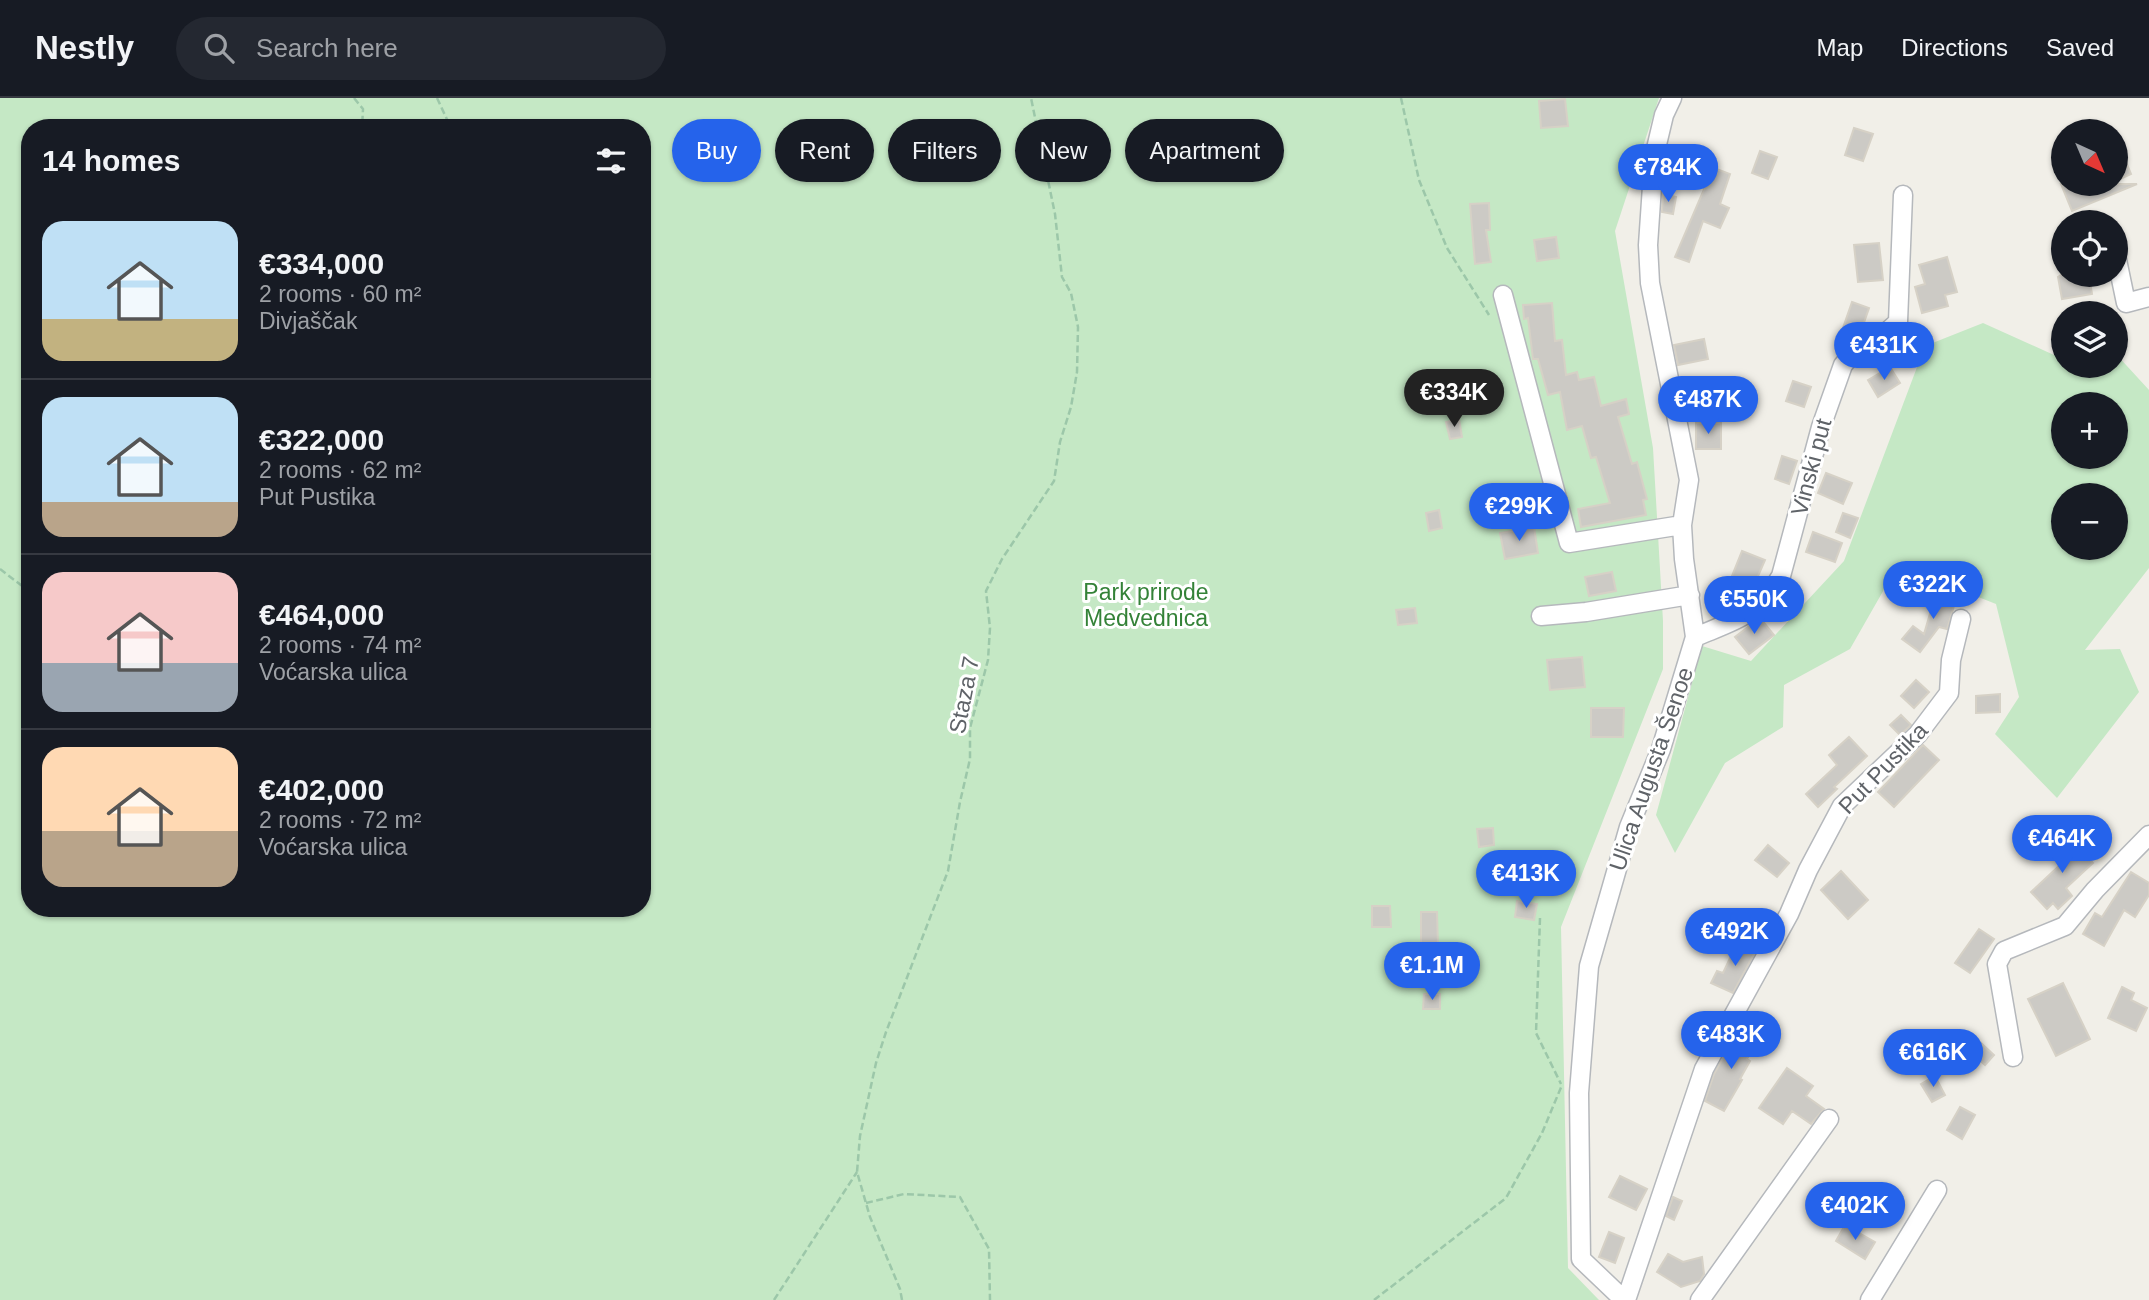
<!DOCTYPE html>
<meta charset="utf-8">
<style>
:root{--surface:#171b24;--page:#242831;--text:#f1f3f6;--muted:#9ea1a6;--line:#363941;--accent:#2563eb}
body{margin:0;font-family:Helvetica,sans-serif;background:var(--page);color:var(--text);height:100vh;display:flex;flex-direction:column;font-size:26px;white-space:nowrap}
*{box-sizing:border-box;margin:0}
p{font-size:23px;color:var(--muted)}
.icon{flex:none;width:38px;height:38px;fill:none;stroke:currentColor;stroke-width:2;stroke-linecap:round;stroke-linejoin:round}
.map{position:relative;flex:1;overflow:hidden}
.panel{position:absolute;left:21px;top:21px;width:630px;height:798px;display:flex;flex-direction:column;background:var(--surface);border-radius:28px;box-shadow:0 2px 5px #0004}
.panel>*{flex:none}
.hud{position:absolute;left:672px;top:21px;width:665px;height:63px;display:flex;gap:14px}
.needle{width:46px;rotate:136deg}
.fabs{position:absolute;left:2051px;top:21px;display:grid;gap:14px}
.fabs a{display:grid;place-items:center;width:77px;height:77px;border-radius:50%;background:var(--surface);box-shadow:0 2px 5px #0004;font-size:35px}
.price{position:absolute;translate:-50% -60px;padding:0 16px;border-radius:24px;background:var(--accent);color:#fff;font-size:23px;line-height:46px;filter:drop-shadow(0 2px 4px #0008)}
.price::after{content:'';position:absolute;left:50%;top:42px;width:21px;height:16px;margin-left:-10px;background:inherit;clip-path:polygon(0 0,100% 0,50% 100%)}
.price.current{background:#222;color:#fff}
ul{padding:0;list-style:none}
li{display:flex;align-items:center;gap:21px;height:175px;padding:0 21px}
li+li{border-top:2px solid var(--line)}
li span{display:grid;place-items:center;flex:none;width:196px;height:140px;border-radius:21px;color:#555}
li>.icon{margin-inline-start:auto}
span .icon{width:84px;height:84px;fill:#fffc;stroke-width:1}
li b{font-size:30px}
h2{display:flex;justify-content:space-between;align-items:center;height:84px;padding:0 21px;font-size:30px}
.chip{padding:0 24px;border-radius:32px;background:var(--surface);box-shadow:0 2px 5px #0004;font-size:24px;line-height:63px}
.chip.current{background:var(--accent);color:#fff}
header{display:flex;align-items:center;gap:42px;box-sizing:border-box;height:98px;padding:0 35px;background:var(--surface);border-bottom:2px solid var(--line)}
header strong{font-size:33px}
nav{display:flex;gap:38px;margin-inline-start:auto;font-size:24px}
.search{width:490px;height:63px;background:var(--page);display:flex;align-items:center;gap:18px;box-sizing:border-box;padding:0 24px;border-radius:38px;color:var(--muted);font-size:26px}
.map>svg:first-child{display:block}
.green{fill:#c5e8c5;fill-rule:evenodd}
.building{fill:#cccac5;stroke:#d6d1c6;stroke-width:2}
.lines{fill:none;stroke-linecap:round;stroke-linejoin:round}
.minor-casing{stroke:#b5b8bc;stroke-width:21}
.path{stroke:#9cc7a9;stroke-width:2.5;stroke-dasharray:7 3.5;stroke-linecap:butt}
.minor{stroke:#fff;stroke-width:18}
.labels{text-anchor:middle;stroke-width:6;stroke-linejoin:round;paint-order:stroke}
.street-label{font-size:23px;fill:#5f6368;stroke:#fff}
.park-label{font-size:23px;fill:#348238;stroke:#fff}
</style>
<header>
<strong>Nestly</strong>
<div class="search"><svg class="icon" aria-label="search" viewBox="0 0 24 24"><circle cx="10" cy="10" r="6"/><path d="M15 15l6 6"/></svg>Search here</div>
<nav><a>Map</a><a>Directions</a><a>Saved</a></nav>
</header>
<div class="map">
<svg width="2149" height="1202" viewBox="0 0 2149 1202">
<rect width="100%" height="100%" fill="#f1efe8"/>
<!-- green -->
<path class="green" d="M0 0H1659L1615 133 1653 350 1663 523V571L1561 829 1568 1170 1599 1202H0ZM30 30H642V810H30Z
M1983 225 2054 257 2063 254V268H2116V256L2149 292V470L2085 552 2120 551 2139 594 2057 700 1995 636 2019 599 1996 506 1940 484 1894 474 1850 551 1784 587 1783 629 1725 665 1675 755 1656 717 1702 548 1751 563 1844 463 1925 248ZM2063 306H2116V359H2063ZM2063 397H2116V450H2063Z"/>
<!-- building -->
<path class="building" d="M1565 1 1568 28 1541 30 1539 3Z
M1854 30 1873 36 1863 63 1845 57Z
M2116 40 2131 76 2116 83Z
M1760 53 1777 59 1768 81 1752 75Z
M1706 67 1730 76 1720 106 1729 110 1720 130 1703 123 1689 164 1675 159 1708 82 1701 80Z
M2061 86H2137L2072 113Z
M1663 96 1676 99 1673 116 1662 114Z
M1489 105 1490 132H1486L1491 164 1475 166 1470 106Z
M1556 139 1559 160 1537 163 1534 142Z
M1879 145 1883 182 1858 184 1854 147Z
M1947 159 1957 194 1945 197 1948 208 1922 215 1915 189 1925 186 1919 167Z
M2061 177H2089L2092 196 2062 201 2058 179Z
M1852 204 1869 210 1860 236 1843 230Z
M1552 205 1555 243 1562 242 1566 277 1577 274 1579 282 1594 279 1601 308 1626 301 1629 316 1618 319 1632 366 1637 364 1647 401 1643 402 1646 417 1581 429 1578 411 1610 405 1596 359 1591 360 1582 328 1567 332 1560 294 1548 297 1538 261H1533L1528 220 1524 221 1523 207Z
M1704 241 1708 261 1678 267 1674 247Z
M1890 269 1900 285 1878 299 1868 282Z
M1793 283 1811 289 1804 309 1786 303Z
M1731 285 1748 289 1741 319 1724 316Z
M1459 321 1462 339 1450 341 1446 324Z
M1696 325H1721V351H1696Z
M1782 358 1797 363 1789 386 1775 381Z
M1826 375 1852 385 1843 406 1818 395Z
M1439 412 1442 430 1429 433 1426 415Z
M1843 415 1858 420 1850 440 1836 434Z
M1534 429 1538 455 1505 461 1500 435Z
M1813 434 1842 445 1835 464 1806 454Z
M1742 453 1765 462 1752 492 1730 483Z
M1612 474 1616 493 1589 498 1585 479Z
M1937 492 1957 498 1947 531 1939 529 1920 554 1902 541 1913 528 1924 536Z
M1415 510 1417 525 1398 527 1396 512Z
M1760 520 1774 537 1749 556 1735 539Z
M1582 559 1585 589 1550 592 1547 562Z
M1916 582 1929 594 1914 610 1901 598Z
M2000 596V614L1976 615V598Z
M1591 610H1624L1623 639H1591Z
M1901 617 1911 627 1900 637 1890 627Z
M1849 639 1867 658 1834 689 1837 691 1818 709 1806 696 1837 667 1829 657Z
M1923 647 1939 662 1894 709 1878 694Z
M1493 730 1494 747 1479 749 1477 731Z
M2070 740 2093 765 2066 790 2072 798 2058 811 2053 805 2047 811 2031 794 2061 766 2052 756Z
M1768 747 1789 765 1777 779 1755 762Z
M1841 773 1868 802 1848 821 1821 792Z
M2131 774 2149 785V797L2135 819 2124 812 2104 848 2083 836 2095 815 2102 819Z
M1517 803 1537 806 1534 822 1515 819Z
M1372 808H1390L1391 829H1372Z
M1421 814H1437L1438 848 1421 849Z
M1979 831 1994 841 1970 875 1955 865Z
M1738 843 1756 852 1733 895 1711 885 1717 873 1723 875Z
M2063 885 2090 941 2056 958 2028 901Z
M2122 889 2134 895 2131 902 2147 910 2136 933 2108 920Z
M1424 896H1440V911H1423Z
M1740 931 1758 941 1747 961 1750 963 1740 981 1742 982 1724 1013 1705 1003 1714 976Z
M1981 945 1994 957 1985 967 1972 955Z
M1787 970 1813 988 1806 998 1824 1011 1811 1026 1792 1013 1783 1026 1759 1010Z
M1935 978 1945 997 1932 1004 1921 986Z
M1960 1009 1975 1017 1962 1041 1947 1032Z
M1620 1078 1647 1091 1636 1112 1609 1099Z
M1673 1099 1682 1103 1674 1122 1666 1118Z
M1845 1127 1875 1144 1865 1161 1836 1143Z
M1609 1134 1624 1140 1615 1165 1599 1159Z
M1668 1156 1683 1164 1702 1159 1704 1176 1700 1183 1681 1189 1657 1174Z"/>
<g class="lines">
<defs>
<path id="minor" d="M2116 157 2126 205 2149 199
M1503 197 1569 445 1682 427
M1541 518 1586 514 1690 497
M1695 539C1736 522 1758 518 1781 478L1821 329 1843 267 1854 254 1880 240 1898 224 1903 97
M2013 959 1997 866 2004 853 2065 828 2095 792 2149 737
M1624 1202 1581 1161 1579 995 1589 868 1629 729 1661 651 1695 539 1684 461 1682 427 1689 382 1650 185 1648 147 1654 59 1664 17 1672 0
M1626 1202 1704 971 1789 816 1808 772 1842 708 1918 636 1949 595 1951 562 1961 521
M1700 1202 1829 1021
M1870 1202 1937 1092"/>
</defs>
<!-- minor casing -->
<use href="#minor" class="minor-casing"/>
<!-- path -->
<path class="path" d="M354 0 363 11 362 30
M437 0 451 30
M1401 0 1419 82 1447 150 1489 217
M0 471 30 494
M1540 820 1536 935 1561 986
M866 1105 904 1096 960 1099 989 1151 990 1202
M774 1202 857 1074
M902 1202 900 1191 870 1119 857 1074 860 1038 876 965 886 934 948 773 960 704 970 661V630L988 562 990 530 986 493 1002 461 1054 383 1060 344 1071 309 1077 274 1078 229 1071 195 1062 179 1055 116 1031 0
M1374 1202 1506 1100 1542 1035 1562 987"/>
<!-- minor -->
<use href="#minor" class="minor"/>
</g>
<g class="labels">
<!-- street labels -->
<g class="street-label">
<text transform="translate(1811 369) rotate(-75)" y="8">Vinski put</text>
<text transform="translate(964 597) rotate(-79)" y="8">Staza 7</text>
<text transform="translate(1883 670) rotate(-46)" y="8">Put Pustika</text>
<text transform="translate(1651 671) rotate(-71)" y="8">Ulica Augusta Šenoe</text>
</g>
<!-- park labels -->
<g class="park-label">
<text x="1146" y="502">Park prirode<tspan x="1146" dy="26">Medvednica</tspan></text>
</g>
</g>
</svg>
<div class="fabs">
<a><svg class="needle" viewBox="-14 -14 28 28"><path d="M0-13l5 13h-10z" fill="#e53935"/><path d="M0 13l5-13h-10z" fill="#9ea1a6"/></svg></a>
<a><svg class="icon" aria-label="locate" viewBox="0 0 24 24"><circle cx="12" cy="12" r="6"/><path d="M12 2v4M12 18v4M2 12h4M18 12h4"/></svg></a>
<a><svg class="icon" aria-label="layers" viewBox="0 0 24 24"><path d="M12 4l9 5-9 5-9-5zM3 14l9 5 9-5"/></svg></a>
<a>+</a>
<a>−</a>
</div>
<b class="price" style="left:1668px;top:106px">€784K</b>
<b class="price" style="left:1884px;top:284px">€431K</b>
<b class="price current" style="left:1454px;top:331px">€334K</b>
<b class="price" style="left:1708px;top:338px">€487K</b>
<b class="price" style="left:1519px;top:445px">€299K</b>
<b class="price" style="left:1933px;top:523px">€322K</b>
<b class="price" style="left:1754px;top:538px">€550K</b>
<b class="price" style="left:2062px;top:777px">€464K</b>
<b class="price" style="left:1526px;top:812px">€413K</b>
<b class="price" style="left:1735px;top:870px">€492K</b>
<b class="price" style="left:1432px;top:904px">€1.1M</b>
<b class="price" style="left:1731px;top:973px">€483K</b>
<b class="price" style="left:1933px;top:991px">€616K</b>
<b class="price" style="left:1855px;top:1144px">€402K</b>
<div class="hud">
<a class="chip current">Buy</a>
<a class="chip">Rent</a>
<a class="chip">Filters</a>
<a class="chip">New</a>
<a class="chip">Apartment</a>
</div>
<section class="panel">
<h2>14 homes<svg class="icon" aria-label="filters" viewBox="0 0 24 24"><path d="M4 7h16M4 17h16"/><circle cx="9" cy="7" r="2"/><circle cx="15" cy="17" r="2"/></svg></h2>
<ul>
<li><span style="background:linear-gradient(#bfe0f5 70%,#c2b280 0)"><svg class="icon" aria-label="home" viewBox="0 0 24 24"><path d="M3 11l9-7 9 7M6 9v11h12V9"/></svg></span><div><b>€334,000</b><p>2 rooms · 60 m²</p><p>Divjaščak</p></div></li>
<li><span style="background:linear-gradient(#bfe0f5 75%,#b9a48a 0)"><svg class="icon" aria-label="home" viewBox="0 0 24 24"><path d="M3 11l9-7 9 7M6 9v11h12V9"/></svg></span><div><b>€322,000</b><p>2 rooms · 62 m²</p><p>Put Pustika</p></div></li>
<li><span style="background:linear-gradient(#f6c9c9 65%,#9aa5b1 0)"><svg class="icon" aria-label="home" viewBox="0 0 24 24"><path d="M3 11l9-7 9 7M6 9v11h12V9"/></svg></span><div><b>€464,000</b><p>2 rooms · 74 m²</p><p>Voćarska ulica</p></div></li>
<li><span style="background:linear-gradient(#ffd9b3 60%,#b9a48a 0)"><svg class="icon" aria-label="home" viewBox="0 0 24 24"><path d="M3 11l9-7 9 7M6 9v11h12V9"/></svg></span><div><b>€402,000</b><p>2 rooms · 72 m²</p><p>Voćarska ulica</p></div></li>
</ul>
</section>
</div>
